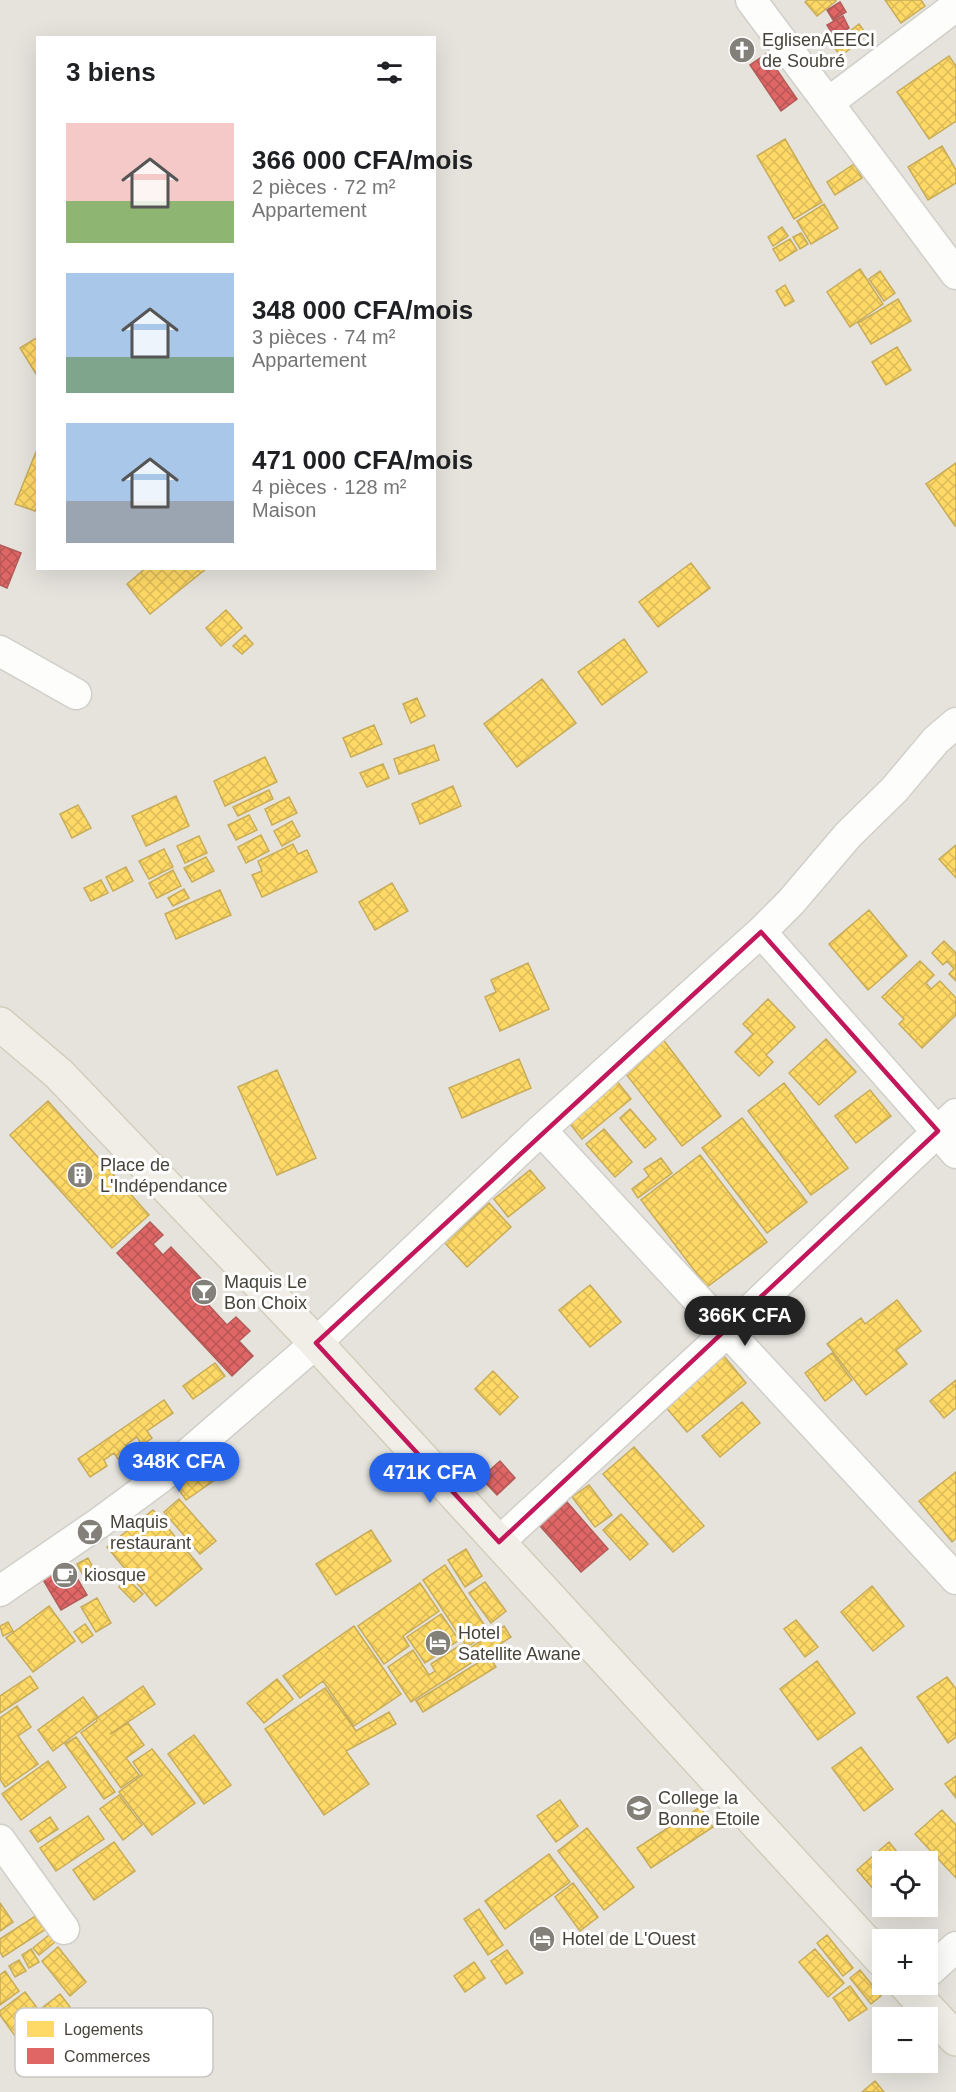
<!DOCTYPE html>
<html lang="fr">
<meta charset="utf-8">
<style>
:root{--surface:#fff;--page:#f6f6f6;--text:#202124;--muted:#757577;--accent:#2563eb}
body{margin:0;font-family:Arial,sans-serif;background:var(--page);color:var(--text);height:100vh;display:flex;flex-direction:column;font-size:22px;white-space:nowrap}
*{box-sizing:border-box;margin:0}
p{font-size:20px;color:var(--muted)}
.icon{flex:none;width:33px;height:33px;fill:none;stroke:currentColor;stroke-width:2;stroke-linecap:round;stroke-linejoin:round}
.map{position:relative;flex:1;overflow:hidden}
.sheet{position:absolute;left:36px;top:36px;width:400px;height:534px;display:flex;flex-direction:column;background:var(--surface);border-radius:0px;box-shadow:0 6px 24px #0002}
.sheet>*{flex:none}
.controls{position:absolute;left:872px;top:1851px;display:grid;gap:12px}
.controls a{display:grid;place-items:center;width:66px;height:66px;border-radius:0px;background:var(--surface);box-shadow:0 6px 24px #0002;font-size:30px}
.price{position:absolute;translate:-50% -51px;padding:0 14px;border-radius:21px;background:var(--accent);color:#fff;font-size:20px;line-height:39px;filter:drop-shadow(0 2px 3px #0008)}
.price::after{content:'';position:absolute;left:50%;top:36px;width:18px;height:14px;margin-left:-9px;background:inherit;clip-path:polygon(0 0,100% 0,50% 100%)}
.price.on{background:#222;color:#fff}
ul{padding:0;list-style:none}
li{display:flex;align-items:center;gap:18px;height:150px;padding:0 30px}
li span{display:grid;place-items:center;flex:none;width:168px;height:120px;border-radius:0px;color:#555}
li>.icon{margin-inline-start:auto}
span .icon{width:72px;height:72px;fill:#fffc;stroke-width:1}
li b{font-size:26px}
h2{display:flex;justify-content:space-between;align-items:center;height:72px;padding:0 30px;font-size:26px}
.map>svg:first-child{display:block}
.residential{fill:#e5e3dc;fill-rule:evenodd}
.homes{fill:url(#homes-cross-hatch);stroke:#c8ac59;stroke-width:1.5}
.shops{fill:url(#shops-cross-hatch);stroke:#b25c59;stroke-width:1.5}
.lines{fill:none;stroke-linecap:round;stroke-linejoin:round}
.minor-casing{stroke:#d0cfca;stroke-width:33}
.major-casing{stroke:#d2cebd;stroke-width:36}
.minor{stroke:#fdfdfc;stroke-width:30}
.major{stroke:#f0eee6;stroke-width:33}
.marked{fill:none;stroke:#c2185b;stroke-width:4.5;stroke-linejoin:round}
.labels{text-anchor:middle;stroke-width:6;stroke-linejoin:round;paint-order:stroke}
.poi-label{font-size:18px;fill:#47433a;stroke:#fff;text-anchor:start}
.key{fill:#fff;stroke:#c8c7c4;stroke-width:1.5}
.key-label{font-size:16px;fill:#47433a}
</style>
<div class="map">
<svg width="956" height="2092" viewBox="0 0 956 2092">
<defs>
<pattern id="homes-cross-hatch" width="8" height="8" patternUnits="userSpaceOnUse" patternTransform="scale(1.5)"><rect width="8" height="8" fill="#ffd966"/><path d="M0 0l8 8M0 8l8-8" fill="none" stroke="#dcbb59"/></pattern>
<pattern id="shops-cross-hatch" width="8" height="8" patternUnits="userSpaceOnUse" patternTransform="scale(1.5)"><rect width="8" height="8" fill="#e06666"/><path d="M0 0l8 8M0 8l8-8" fill="none" stroke="#b75655"/></pattern>
</defs>
<rect width="100%" height="100%" fill="#f2f1ed"/>
<!-- residential -->
<path class="residential" d="M0 0H956V2092H0ZM38 38H435V568H38ZM882 1862H927V1906H882ZM882 1940H927V1984H882ZM882 2018H927V2062H882Z"/>
<!-- homes -->
<path class="homes" d="M808 0H835L836 1 817 16 805 2Z
M885 0H921L925 6 901 23Z
M859 24 867 35 841 56 832 45Z
M949 56 956 66V121L929 139 897 92Z
M785 139 822 202 794 219 757 156Z
M942 146 956 170V183L928 200 908 167Z
M854 164 862 178 835 195 827 182Z
M824 204 838 228 811 244 797 221Z
M782 227 788 236 773 246 768 237Z
M801 233 808 244 800 249 793 237Z
M790 239 797 250 780 261 773 249Z
M860 269 883 304 850 327 827 292Z
M880 271 895 293 884 301 869 279Z
M785 285 794 301 785 306 776 291Z
M898 299 911 321 871 344 858 323Z
M38 337V377L20 348Z
M897 347 911 370 886 385 872 362Z
M38 447V505L35 511 15 504Z
M956 463V525L955 526 926 484Z
M691 563 710 588 658 627 639 602Z
M146 568H207L150 614 127 584Z
M226 610 242 628 221 646 206 628Z
M245 635 253 644 242 654 233 646Z
M624 639 647 672 602 705 578 672Z
M542 679 576 723 517 767 484 724Z
M417 698 425 716 411 723 403 704Z
M374 725 382 744 351 757 343 738Z
M434 745 439 760 399 774 394 759Z
M265 757 277 782 225 806 214 781Z
M383 764 389 778 367 787 360 773Z
M453 786 461 806 420 824 412 804Z
M269 790 273 799 238 816 233 807Z
M176 796 189 826 146 846 132 816Z
M289 797 297 813 272 825 265 809Z
M78 805 91 828 72 838 60 814Z
M249 815 257 830 236 840 228 825Z
M292 821 300 836 282 846 274 831Z
M261 835 269 851 246 863 238 847Z
M199 836 207 853 185 863 177 846Z
M293 844 298 854 307 850 317 872 262 897 252 875 262 871 258 861Z
M956 845V878L939 859Z
M164 849 173 867 149 879 139 861Z
M206 857 214 871 192 882 184 868Z
M126 867 133 881 113 891 106 877Z
M173 870 181 886 157 898 149 883Z
M101 880 108 893 91 901 84 888Z
M392 883 408 911 375 930 359 902Z
M184 889 189 898 173 906 168 898Z
M220 890 231 915 176 939 165 914Z
M869 910 907 956 868 990 829 944Z
M944 941 956 953V981L949 974 954 969 947 961 943 965 932 953Z
M920 961 934 975 926 983 931 989 940 981 956 998V1015L922 1048 899 1024 904 1019 882 997Z
M528 963 549 1009 500 1031 485 997 496 992 491 980Z
M768 999 795 1027 766 1055 773 1062 759 1076 735 1052 753 1034 743 1024Z
M662 1038 721 1116 682 1146 622 1069Z
M826 1039 856 1072 819 1105 789 1073Z
M519 1059 531 1088 462 1118 449 1088Z
M277 1070 316 1158 277 1175 238 1087Z
M616 1080 631 1099 582 1139 567 1120Z
M784 1083 848 1168 811 1195 748 1111Z
M870 1090 891 1116 856 1143 835 1116Z
M48 1101 149 1215 112 1248 10 1135Z
M630 1109 656 1139 645 1148 620 1118Z
M742 1118 807 1202 767 1233 702 1148Z
M604 1129 632 1162 615 1177 586 1144Z
M700 1155 767 1242 707 1287 641 1200Z
M661 1158 672 1173 638 1198 632 1189 649 1176 644 1169Z
M530 1170 545 1188 508 1217 494 1199Z
M489 1203 511 1227 467 1267 445 1243Z
M590 1285 621 1322 590 1347 559 1310Z
M897 1300 921 1331 896 1350 907 1364 866 1395 827 1344 861 1318 865 1324Z
M832 1353 852 1380 825 1401 805 1373Z
M723 1355 746 1383 687 1432 664 1405Z
M215 1363 225 1376 193 1399 183 1386Z
M493 1371 518 1397 500 1415 475 1389Z
M956 1380V1408L944 1418 930 1401Z
M164 1400 173 1413 147 1431 152 1438 142 1445 137 1437 126 1445 129 1451 118 1459 114 1453 104 1460 107 1466 90 1477 78 1459Z
M742 1402 760 1423 720 1457 702 1436Z
M634 1447 704 1526 673 1552 603 1474Z
M215 1450 229 1470 186 1500 172 1480Z
M956 1472V1538L952 1542 919 1501Z
M589 1485 612 1515 595 1527 572 1497Z
M179 1499 216 1541 200 1554 164 1512Z
M153 1510 202 1569 156 1606 107 1547Z
M621 1514 648 1544 630 1560 603 1530Z
M371 1530 391 1561 336 1595 316 1564Z
M466 1549 482 1576 465 1587 448 1560Z
M88 1558 96 1573 85 1579 77 1564Z
M445 1565 489 1632 467 1647 423 1580Z
M127 1579 143 1594 134 1602 119 1587Z
M485 1582 506 1611 491 1623 469 1593Z
M420 1583 439 1611 403 1636 409 1646 384 1664 358 1626Z
M872 1586 904 1626 873 1651 841 1612Z
M97 1598 111 1623 96 1632 81 1607Z
M49 1606 75 1641 33 1672 6 1638Z
M441 1614 459 1640 425 1663 407 1637Z
M796 1620 818 1647 805 1657 784 1629Z
M8 1622 13 1631 3 1636 0 1626Z
M85 1624 93 1635 82 1643 74 1632Z
M354 1626 401 1694 354 1726 323 1681 300 1698 283 1676Z
M504 1626 511 1637 411 1702 388 1667 413 1650 429 1675 435 1671 431 1664 462 1644 467 1650Z
M489 1656 496 1667 423 1712 416 1701Z
M817 1661 855 1713 818 1740 780 1689Z
M30 1676 38 1688 0 1713V1696Z
M947 1677 956 1689V1737L948 1743 917 1697Z
M277 1679 293 1699 264 1723 247 1703Z
M143 1686 155 1704 110 1734 128 1723 144 1745 126 1758 139 1775 121 1788 81 1733 97 1721 96 1719Z
M325 1688 356 1731 389 1712 396 1724 346 1751 369 1784 324 1815 265 1729Z
M83 1697 98 1717 53 1751 38 1730Z
M17 1706 31 1727 18 1736 38 1764 5 1787 0 1779V1718Z
M194 1735 231 1785 204 1804 168 1754Z
M76 1737 115 1792 104 1799 65 1744Z
M861 1747 893 1789 864 1811 832 1768Z
M152 1749 195 1803 152 1835 119 1792 142 1775 133 1762Z
M48 1761 66 1787 21 1820 2 1794Z
M956 1776V1798L945 1784Z
M119 1795 142 1825 123 1840 100 1809Z
M560 1800 578 1826 556 1842 537 1816Z
M700 1807 713 1827 651 1868 637 1848Z
M942 1810 956 1825V1878L915 1834Z
M88 1816 104 1839 56 1871 40 1848Z
M50 1817 58 1829 38 1842 30 1831Z
M587 1828 634 1887 604 1910 558 1851Z
M114 1842 135 1871 94 1900 73 1870Z
M889 1842 905 1862H882V1887L876 1892 857 1870Z
M549 1854 570 1882 505 1929 485 1901Z
M573 1883 598 1917 580 1931 555 1897Z
M0 1903 13 1922 0 1931Z
M479 1909 503 1945 488 1955 464 1919Z
M37 1915 46 1929 3 1957 0 1952V1939Z
M49 1935 55 1942 39 1955 33 1948Z
M827 1935 853 1968 843 1976 817 1943Z
M58 1947 86 1982 70 1996 42 1961Z
M31 1949 39 1962 29 1968 22 1955Z
M815 1949 844 1983 828 1997 799 1962Z
M507 1950 523 1973 506 1984 491 1961Z
M19 1960 26 1971 15 1977 9 1966Z
M474 1962 485 1978 465 1992 454 1976Z
M860 1970 881 1996 871 2004 850 1978Z
M5 1971 19 1991 0 2005V1975Z
M850 1986 867 2009 849 2021 833 1998Z
M25 1992 51 2026 23 2047 0 2015V2011Z
M60 1994 77 2016 59 2030 42 2008Z
M875 2081 884 2092H862Z"/>
<!-- shops -->
<path class="shops" d="M840 2 846 12 833 20 827 10Z
M843 16 849 28 834 37 827 25Z
M766 54 797 99 781 111 750 65Z
M0 545 21 553 7 588 0 585Z
M150 1222 163 1235 153 1244 163 1255 171 1247 213 1291 204 1300 227 1325 236 1317 250 1331 239 1341 253 1356 232 1376 117 1253Z
M500 1461 515 1478 497 1495 481 1478Z
M567 1502 608 1549 581 1572 540 1526Z
M68 1563 87 1595 61 1610 42 1578Z"/>
<g class="lines">
<defs>
<path id="minor" d="M751 0 956 274
M828 103 956 6
M0 651 76 694
M761 932 956 1153
M541 1130 956 1579
M499 1542 727 1332 956 1114
M0 1591 99 1523 160 1478 220 1426 316 1343 541 1130 761 932 791 902 848 835 894 790 936 740 956 723
M0 1840 64 1929
M927 1973 956 1947"/>
<path id="major" d="M0 1024 59 1074 316 1343 882 1960
M905 1984 956 2039"/>
</defs>
<!-- minor casing -->
<use href="#minor" class="minor-casing"/>
<!-- major casing -->
<use href="#major" class="major-casing"/>
<!-- minor -->
<use href="#minor" class="minor"/>
<!-- major -->
<use href="#major" class="major"/>
</g>
<!-- marked area -->
<path class="marked" d="M761 932 938 1131 499 1542 316 1343Z"/>
<!-- icons -->
<defs>
<symbol id="church-disc" viewBox="-11 -11 22 22"><circle r="9.5" fill="#838079" stroke="#fff"/><path d="M-1.2-6h2.4v3.5h3.3v2.4h-3.3V6h-2.4V-.1h-3.3v-2.4h3.3Z" fill="#fff"/></symbol>
<symbol id="building-disc" viewBox="-11 -11 22 22"><circle r="9.5" fill="#838079" stroke="#fff"/><path d="M-4-6H4V6H1V3H-1V6H-4ZM-2.5-4.3h1.7v1.8h-1.7ZM.8-4.3h1.7v1.8H.8ZM-2.5-1h1.7V.8h-1.7ZM.8-1h1.7V.8H.8Z" fill="#fff"/></symbol>
<symbol id="bar-disc" viewBox="-11 -11 22 22"><circle r="9.5" fill="#838079" stroke="#fff"/><path d="M-6-5H6L.8 .8V4.5H3.5V6h-7V4.5H-.8V.8Z" fill="#fff"/></symbol>
<symbol id="cafe-disc" viewBox="-11 -11 22 22"><circle r="9.5" fill="#838079" stroke="#fff"/><path d="M-5.5-4.5H6V0H3Q3 3.5 0 3.5H-2.5Q-5.5 3.5-5.5 0ZM3-3.2v2h1.7v-2ZM-6 4.5H4V6H-6Z" fill="#fff"/></symbol>
<symbol id="hotel-disc" viewBox="-11 -11 22 22"><circle r="9.5" fill="#838079" stroke="#fff"/><path d="M-6-4.5h1.5V1H6V5H4.5V3h-9V5H-6ZM-4 0a1.8 1.8 0 1 1 3.6 0ZM.5 0V-2.5h3Q6-2.5 6 0Z" fill="#fff"/></symbol>
<symbol id="school-disc" viewBox="-11 -11 22 22"><circle r="9.5" fill="#838079" stroke="#fff"/><path d="M0-5L7-2L0 1L-7-2ZM-4 1L0 2.5L4 1V4Q0 6-4 4Z" fill="#fff"/></symbol>
</defs>
<g fill-rule="evenodd">
<use href="#church-disc" x="727" y="35" width="30" height="30"/>
<use href="#building-disc" x="65" y="1160" width="30" height="30"/>
<use href="#bar-disc" x="189" y="1277" width="30" height="30"/>
<use href="#bar-disc" x="75" y="1517" width="30" height="30"/>
<use href="#cafe-disc" x="50" y="1560" width="30" height="30"/>
<use href="#hotel-disc" x="423" y="1628" width="30" height="30"/>
<use href="#school-disc" x="624" y="1793" width="30" height="30"/>
<use href="#hotel-disc" x="527" y="1924" width="30" height="30"/>
</g>
<g class="labels">
<!-- poi labels -->
<g class="poi-label">
<text x="762" y="46">EglisenAEECI<tspan x="762" dy="21">de Soubré</tspan></text>
<text x="100" y="1171">Place de<tspan x="100" dy="21">L'Indépendance</tspan></text>
<text x="224" y="1288">Maquis Le<tspan x="224" dy="21">Bon Choix</tspan></text>
<text x="110" y="1528">Maquis<tspan x="110" dy="21">restaurant</tspan></text>
<text x="84" y="1581">kiosque</text>
<text x="458" y="1639">Hotel<tspan x="458" dy="21">Satellite Awane</tspan></text>
<text x="658" y="1804">College la<tspan x="658" dy="21">Bonne Etoile</tspan></text>
<text x="562" y="1945">Hotel de L'Ouest</text>
</g>
</g>
<!-- legend -->
<rect x="15" y="2008" width="198" height="69" rx="9" class="key"/>
<rect x="27" y="2021" width="27" height="16" fill="#ffd966"/>
<rect x="27" y="2048" width="27" height="16" fill="#e06666"/>
<g class="key-label">
<text x="64" y="2035">Logements</text>
<text x="64" y="2062">Commerces</text>
</g>
</svg>
<div class="controls">
<a><svg class="icon" aria-label="locate" viewBox="0 0 24 24"><circle cx="12" cy="12" r="6"/><path d="M12 2v4M12 18v4M2 12h4M18 12h4"/></svg></a>
<a>+</a>
<a>−</a>
</div>
<b class="price on" style="left:745px;top:1347px">366K CFA</b>
<b class="price" style="left:179px;top:1493px">348K CFA</b>
<b class="price" style="left:430px;top:1504px">471K CFA</b>
<section class="sheet">
<h2>3 biens<svg class="icon" aria-label="filters" viewBox="0 0 24 24"><path d="M4 7h16M4 17h16"/><circle cx="9" cy="7" r="2"/><circle cx="15" cy="17" r="2"/></svg></h2>
<ul>
<li><span style="background:linear-gradient(#f6c9c9 65%,#8fb573 0)"><svg class="icon" aria-label="home" viewBox="0 0 24 24"><path d="M3 11l9-7 9 7M6 9v11h12V9"/></svg></span><div><b>366 000 CFA/mois</b><p>2 pièces · 72 m²</p><p>Appartement</p></div></li>
<li><span style="background:linear-gradient(#a9c7e8 70%,#7fa58c 0)"><svg class="icon" aria-label="home" viewBox="0 0 24 24"><path d="M3 11l9-7 9 7M6 9v11h12V9"/></svg></span><div><b>348 000 CFA/mois</b><p>3 pièces · 74 m²</p><p>Appartement</p></div></li>
<li><span style="background:linear-gradient(#a9c7e8 65%,#9aa5b1 0)"><svg class="icon" aria-label="home" viewBox="0 0 24 24"><path d="M3 11l9-7 9 7M6 9v11h12V9"/></svg></span><div><b>471 000 CFA/mois</b><p>4 pièces · 128 m²</p><p>Maison</p></div></li>
</ul>
</section>
</div>
